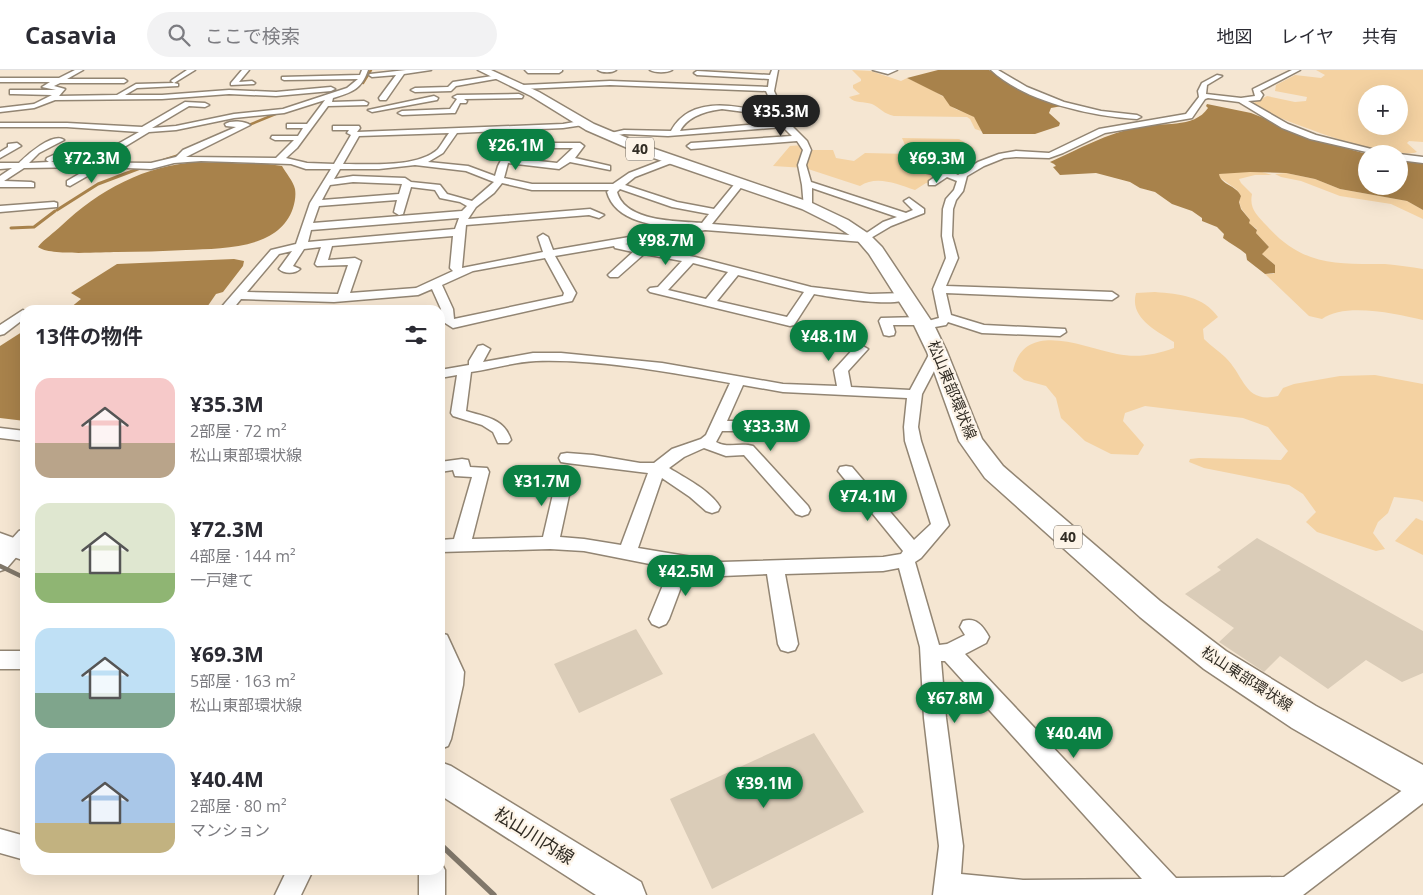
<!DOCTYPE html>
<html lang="ja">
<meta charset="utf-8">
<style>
:root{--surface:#fff;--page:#f2f2f3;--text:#2b2b33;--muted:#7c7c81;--line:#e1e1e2;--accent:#0b8043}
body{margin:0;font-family:"Open Sans","Noto Sans JP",sans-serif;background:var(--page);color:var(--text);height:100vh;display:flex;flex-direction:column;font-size:19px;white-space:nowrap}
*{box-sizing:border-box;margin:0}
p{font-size:16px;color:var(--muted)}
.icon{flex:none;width:28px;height:28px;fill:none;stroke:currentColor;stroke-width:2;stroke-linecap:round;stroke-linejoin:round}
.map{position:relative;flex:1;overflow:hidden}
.drawer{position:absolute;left:20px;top:235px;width:425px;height:570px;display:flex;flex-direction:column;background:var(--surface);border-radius:15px;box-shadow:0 5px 20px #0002}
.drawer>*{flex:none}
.buttons{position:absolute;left:1358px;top:15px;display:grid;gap:10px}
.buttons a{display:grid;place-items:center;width:50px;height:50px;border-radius:50%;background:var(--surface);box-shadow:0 5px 20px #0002;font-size:25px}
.price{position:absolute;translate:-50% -42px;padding:0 11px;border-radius:18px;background:var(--accent);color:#fff;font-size:16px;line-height:32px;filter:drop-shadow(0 1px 2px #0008)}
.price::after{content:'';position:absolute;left:50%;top:30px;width:15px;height:11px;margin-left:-8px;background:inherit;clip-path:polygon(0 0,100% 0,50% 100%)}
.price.selected{background:#222;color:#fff}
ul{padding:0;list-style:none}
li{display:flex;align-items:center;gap:15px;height:125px;padding:0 15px}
li span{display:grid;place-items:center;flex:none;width:140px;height:100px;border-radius:15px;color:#555}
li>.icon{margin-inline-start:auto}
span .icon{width:60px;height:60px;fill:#fffc;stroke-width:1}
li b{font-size:21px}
h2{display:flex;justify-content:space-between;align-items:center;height:60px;padding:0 15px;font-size:21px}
header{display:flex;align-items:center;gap:30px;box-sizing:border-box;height:70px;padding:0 25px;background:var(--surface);border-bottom:1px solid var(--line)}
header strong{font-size:24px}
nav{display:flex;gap:28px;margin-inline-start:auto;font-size:18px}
.search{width:350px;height:45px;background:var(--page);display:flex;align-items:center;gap:12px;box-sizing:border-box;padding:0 18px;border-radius:28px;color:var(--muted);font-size:19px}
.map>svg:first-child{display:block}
.green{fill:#f4d2a2;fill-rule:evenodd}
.water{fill:#a8824b}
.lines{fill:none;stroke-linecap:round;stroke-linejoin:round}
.stream-far1{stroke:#a8824b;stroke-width:2.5}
.stream{stroke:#a8824b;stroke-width:3}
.building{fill:#daccb8}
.minor-casing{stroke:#928573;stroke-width:3}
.secondary-casing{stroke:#928573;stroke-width:3}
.primary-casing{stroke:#928573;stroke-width:3}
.minor{fill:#fff;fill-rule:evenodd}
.secondary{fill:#fff;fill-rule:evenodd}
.primary{fill:#fff;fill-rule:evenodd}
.rail-far1{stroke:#80776a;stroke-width:4.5}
.rail{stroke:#80776a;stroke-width:5.5}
.labels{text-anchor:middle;stroke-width:4.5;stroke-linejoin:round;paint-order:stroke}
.shield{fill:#fdf4e8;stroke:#6e685f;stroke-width:1}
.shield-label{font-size:14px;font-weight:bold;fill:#312c24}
.street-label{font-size:15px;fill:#312c24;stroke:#fdf4e8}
.near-street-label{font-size:18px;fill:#312c24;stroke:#fdf4e8}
</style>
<header>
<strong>Casavia</strong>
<div class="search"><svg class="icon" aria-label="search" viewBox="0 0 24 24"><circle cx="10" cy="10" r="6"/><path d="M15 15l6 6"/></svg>ここで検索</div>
<nav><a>地図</a><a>レイヤ</a><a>共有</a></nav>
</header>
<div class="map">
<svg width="1423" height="825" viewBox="0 0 1423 825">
<rect width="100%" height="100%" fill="#f5e6d2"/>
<!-- green -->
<path class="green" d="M852 0 871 1 901 11 907 8C918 13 932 19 942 26 946 28 947 32 950 35 961 46 975 37 981 61L975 59 970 49 967 47 894 46C884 44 880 38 872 34 864 31 855 34 849 27L860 24 853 18V15L861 11V9Z
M1316 0H1423V72L1409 71 1407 73 1417 82C1388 93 1279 48 1249 35L1267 26 1295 32 1306 31 1307 27 1275 21 1276 15 1295 5 1321 8 1325 5ZM1366 24H1399V56H1366Z
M902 68 959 69 974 78 961 85 964 89 933 115 926 113 915 120C896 114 877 105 860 116L805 98 773 96 790 76 803 75 805 80H833L836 88 854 91 865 83 909 84Z
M1232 102H1262L1272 105H1255L1239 109 1241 113 1252 124C1249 139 1257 145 1267 156 1303 196 1335 194 1385 194 1398 195 1411 197 1423 199V250C1397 244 1345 232 1322 249L1309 246 1265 204H1274L1275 195 1261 183 1269 177 1256 163 1257 159 1248 153 1250 150 1241 138 1239 131 1241 126 1236 119 1219 107V104Z
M1286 103 1315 109 1340 119 1407 131 1423 140V149L1391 134 1340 126 1301 111 1281 107 1275 104Z
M1155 222C1180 224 1203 226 1218 247L1203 259 1204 269C1211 276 1219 281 1225 287 1245 306 1244 334 1278 326L1283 318 1294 314 1340 306 1375 305 1423 314V432L1419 430 1394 427 1388 443 1378 452 1373 463 1385 479 1376 481 1317 462 1306 452 1316 442 1303 424 1289 415 1204 398 1189 392 1190 389 1199 388 1281 390 1288 381 1268 357 1243 348 1145 336 1125 343 1123 351 1144 375 1138 385 1111 384 1085 371 1061 348 1056 328 1046 316 1024 310 1013 301C1024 249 1082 277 1117 284 1137 288 1155 285 1174 278V272C1157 261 1129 248 1136 223Z
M1416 448 1423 451V485L1395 471Z"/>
<!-- water -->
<path class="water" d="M938 0H989L1007 12 1062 36 1051 38 1049 43 1060 53 1059 56 1035 64H983L974 47 950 36 943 26 907 8Z
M1207 34 1251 43 1327 73 1367 84 1366 116H1399V90L1423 94V140L1407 131 1340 119 1315 109 1286 103 1250 102 1219 104C1221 115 1236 115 1241 126L1239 132 1241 139 1250 150 1249 153 1257 160 1256 163 1269 177 1262 184 1275 195V203L1265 204 1247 190 1246 184C1239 178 1231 174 1223 168L1224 164 1217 157 1202 151V148L1192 141 1172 134 1155 122 1140 118 1130 112 1096 103 1060 105 1053 97 1056 96 1054 94 1050 92C1079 79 1107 63 1139 57 1161 52 1194 59 1208 38L1206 36Z
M198 92 268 94 282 96C286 103 293 111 295 119 296 125 295 132 293 138 279 180 222 178 186 180 163 181 140 182 117 182 101 182 49 186 38 177 44 169 54 163 61 156 99 120 145 95 198 92Z
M234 189 244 191 243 196 223 222 216 224 205 240H63L70 238 81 229 71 223 117 194Z
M25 260V351L0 348V276Z"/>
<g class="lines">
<!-- stream-far1 -->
<path class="stream-far1" d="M363 13 371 0
M244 57 278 43"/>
<!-- stream -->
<path class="stream" d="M164 90 180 85
M57 140 98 114 143 97
M11 158 34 157 55 141"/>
</g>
<!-- building -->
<path class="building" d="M1257 468 1423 561V603L1402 612 1366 590 1328 619 1280 586 1264 602 1219 572 1234 558 1185 524 1221 500 1217 497Z
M636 559 663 604 579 643 554 594Z
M814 663 864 742 712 819 670 729Z"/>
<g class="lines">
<defs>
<path id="minor" d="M75 0H83L67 9H124L127 11 124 13H60L54 16 65 19 59 26 117 25 136 14 174 13 171 11 172 10 187 0H195L174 13 178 14V16L137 18 125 25H162L229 20 276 22 331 17 335 19 331 21 276 26 229 24 162 29 55 30 34 38 0 42V38L34 34 52 25 13 24H10V20H56L42 17 50 12H0V8H59Z
M242 0H249L239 12 252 11 255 13 254 14 231 15V13Z
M362 0H368C361 20 352 22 333 28L332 32 364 31 368 33 367 35 328 36 297 78 286 88 307 93 334 94 351 65 347 63 349 60H333V56H359L360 58 357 62 563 54 580 51H583V55L563 58 457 63 443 83 428 92 468 96 495 106 498 96 510 73H580L584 76 575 88 610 96V100L570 92 559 99 508 93 504 108 532 114H613L629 103 671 87 675 90 674 92 635 107 625 115 677 132 714 139 737 111H743V115L712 154 862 166 883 152 897 147 812 118V136L807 139 804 138 802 115 798 95 803 80 797 71 691 79 687 76 691 73 792 66 783 57 668 66 624 64 606 67 602 65 624 60 671 61C692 22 745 37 777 46L766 21 610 15 523 19 519 17 523 15 610 11 768 17 769 9 697 5 694 3 697 1 770 5 772 0H778L774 21 788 52 807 71 811 80 806 95 811 112 906 143 913 140 904 131 909 128 924 139V143L891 156 864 172 705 160 625 174 695 187 811 217 870 224 905 223 911 227C900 239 831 227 814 224L794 255 790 256 650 222 648 220 650 218 658 217 682 191 644 184 618 207H610L608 205 610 203 633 182 615 178 614 176 555 186 576 223 572 231 453 258 442 251 441 239 432 219 418 225 334 232 241 229 232 240H219L271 180 296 174 310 133 331 99H306L291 94 201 91 174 93 151 99 103 97 70 116 67 115V111L91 97 24 98 4 111 31 112 34 113V117H0V106L12 98 0 99V93H19C27 85 53 62 64 70L39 83 29 93 49 92 46 90 47 88 60 82 116 75 139 62 67 57H0V53H67L142 57 185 32 205 33 209 35 205 37 189 36 152 58 176 56 234 44 283 39 347 18 358 9 284 10 282 9V7L360 5ZM325 30 307 54H287V58H303L298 66H272L271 68 275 70H294L276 88 186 87 250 55C245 51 231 50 225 54L226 56 236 57 183 80 176 87 151 93 51 92 62 87 121 79 149 62 176 60 234 48 284 43ZM722 39 745 42 780 52 680 61C688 46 706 41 722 39ZM449 63C445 68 442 74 438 79 418 98 368 94 343 94L359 66ZM516 78H573L557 93 511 88ZM415 95 466 101 494 112 472 131 447 124 440 115 411 112 405 108 353 106 334 109 340 99H379ZM353 112 402 114 399 124 322 130 330 115ZM502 113 532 120H609L607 122C615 152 656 156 682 158L553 180 548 167 543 164 538 167 543 182 462 198 466 155 589 145 599 148 604 145 590 139 468 149 476 137 494 123ZM411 117 435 120 440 128 460 132 467 136 462 141 313 153 319 136 397 130 394 142 399 145 403 144ZM620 119 672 137 709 144 702 153C677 151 625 152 617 122ZM459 148 455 159 308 172 311 160ZM453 166 450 198 453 201 416 218 350 223 361 191 355 188 328 190 332 176ZM321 177 315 194 317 196 348 195 338 224 247 222 279 184 292 181 279 199C284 204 295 204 300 199L293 196 304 179ZM545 188 564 223 563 226 454 249 453 239 442 215 473 201ZM693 193 728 202 706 229 668 220ZM738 205 804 222 787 247 717 231Z
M406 0H431L404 4 386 30H380L379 28 396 5 372 7 369 5 370 4Z
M525 0H562V1L559 3H528Z
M598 0H616C612 3 602 3 598 0Z
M650 0H672C667 3 655 3 650 0Z
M873 0H897L888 4Z
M991 0H998L1027 17 1064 32 1101 41 1137 45 1141 47 1137 49C1091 46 1025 32 991 0Z
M1292 0H1300L1260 21 1263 25 1260 30 1248 31 1288 54 1316 65 1391 84H1375L1310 69 1282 58 1239 32 1208 28 1205 29 1192 48 1105 63 1063 83 1049 88 1016 87 1004 88 984 96 967 106 963 121 956 130 953 139 952 166 958 188 946 216 1112 222 1118 226 1112 230 946 223 951 245 984 255 1065 259 1066 262 1060 266 982 263 948 252 946 255 924 259 920 258 918 255H893L895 262 894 265 889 266 884 265 879 251 881 248 922 247 928 251 939 248 933 219 946 188 942 166 943 139 946 129 954 120 957 111 947 107 935 115H929V111L938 105 914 100V96L942 100 962 85H968V89L950 101 958 105 978 92 999 84 1016 81 1049 83 1099 59 1186 44 1199 27 1198 21 1202 13 1217 5 1222 6 1207 15 1206 24 1241 28 1255 26 1253 19Z
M499 5 501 6V8L456 16 451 21 415 22 411 20 415 18 448 17 453 12Z
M519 24 523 26 522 28 464 29 467 31 466 33H460L455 43H452L402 45 398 43 402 41 450 39 457 29 453 27 457 25Z
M434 26 438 28 437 30 372 42 368 40Z
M8 74 17 73 21 76 0 88V82L8 77Z
M1399 84 1423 87V93L1399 90Z
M54 132 57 133V137L0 142V136Z
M23 240 25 241V248L4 264 0 265V255Z
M483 275 490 279 483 292 533 283H561L662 293 783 314 837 316 834 300 856 276 861 275 868 279 848 301 851 317 910 320 932 279H942L944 282 922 324 918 357 921 371 949 455 921 488 915 492 939 575 947 574 965 565 960 557 963 551C976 547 983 556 989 567L986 573 965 584 1176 808 1284 807 1415 711 1423 708V733L1303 825H933L939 776 924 648 920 577 899 498 883 501 785 504 798 574 795 580 788 582 781 580 778 574 767 504 722 506 687 501 669 549 666 554 659 557 652 554 649 549 670 498 584 481 550 479 440 482V470L454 469 472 407 455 406 453 400 440 402V392L462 389 468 390 470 397 487 398 489 402 472 469 543 467 557 407 559 403 565 402 571 403 573 407 560 467 584 469 621 475 648 403 567 393 561 392 559 388 561 384 567 383 593 385 640 393H654L672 379 701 369 706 365 730 313C668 302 598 289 536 291 514 292 492 299 471 302L466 341C485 347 504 348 511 370L508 373H498L493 362 482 355 453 346 451 343 457 305 440 308V300L469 295V291L478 276ZM743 315 783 322 907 328 904 357 905 371 931 454 914 470 852 397 846 396 840 397 838 401 903 481 901 484 883 487 722 492 638 478 662 408 690 427 706 441 712 443 718 441 720 437C710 420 685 408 669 398L684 387 704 378 726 386 744 385 796 444 802 446 808 444 810 440 808 436 753 376C740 372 729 379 716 372L722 361H776L781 359 783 356 781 353 776 351H727ZM941 591H945L1142 809 1023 810 961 804 963 776 946 648Z
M0 358 25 361V371L0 368Z
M25 459V477L6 499 0 501V482L19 461Z
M440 563 447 565 464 602 463 615 451 669 448 676 440 679V625L444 602 440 594Z
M0 581H25V599H0Z
M0 759 25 766V790L0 783Z
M440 791 445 800V825H419V800H440Z
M287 800H313L301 825H275Z"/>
<path id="secondary" d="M0 463 25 472V491L0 482Z
M440 692 451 696 641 812 646 825H596L440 725Z"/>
<path id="primary" d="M478 0H491L539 22 594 54 649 77 812 133 848 150 869 164 882 177 934 255 947 282 982 369 1003 396 1160 531 1226 581 1316 636 1423 695V731L1410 726 1292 658 1204 599 1140 547 985 408 959 371 927 282 914 255 869 184 857 170 836 156 802 139 639 83 586 60 531 26Z"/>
</defs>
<!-- minor casing -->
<use href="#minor" class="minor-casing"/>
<!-- secondary casing -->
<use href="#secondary" class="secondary-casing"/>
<!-- primary casing -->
<use href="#primary" class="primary-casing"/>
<!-- minor -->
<use href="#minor" class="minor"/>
<!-- secondary -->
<use href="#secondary" class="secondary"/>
<!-- primary -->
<use href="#primary" class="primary"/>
<!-- rail-far1 -->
<path class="rail-far1" d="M0 496 25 508"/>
<!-- rail -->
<path class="rail" d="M440 774 494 825"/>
</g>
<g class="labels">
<!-- shield labels -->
<g class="shield">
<rect x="626" y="67.5" width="28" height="23" rx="4"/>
<rect x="1054" y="455.5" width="28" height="23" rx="4"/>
</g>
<g class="shield-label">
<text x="640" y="84">40</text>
<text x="1068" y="472">40</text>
</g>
<!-- street labels -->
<g class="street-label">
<text transform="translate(952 320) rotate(68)" y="5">松山東部環状線</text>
<text transform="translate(1247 609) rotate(33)" y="5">松山東部環状線</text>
</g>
<!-- near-street labels -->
<g class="near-street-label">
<text transform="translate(534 766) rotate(32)" y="6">松山川内線</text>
</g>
</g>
</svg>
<div class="buttons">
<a>+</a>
<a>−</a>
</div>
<b class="price selected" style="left:781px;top:67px">¥35.3M</b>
<b class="price" style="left:516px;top:101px">¥26.1M</b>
<b class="price" style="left:92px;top:114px">¥72.3M</b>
<b class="price" style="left:937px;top:114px">¥69.3M</b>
<b class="price" style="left:666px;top:196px">¥98.7M</b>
<b class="price" style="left:829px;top:292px">¥48.1M</b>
<b class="price" style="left:771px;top:382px">¥33.3M</b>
<b class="price" style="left:542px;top:437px">¥31.7M</b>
<b class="price" style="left:868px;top:452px">¥74.1M</b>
<b class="price" style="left:686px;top:527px">¥42.5M</b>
<b class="price" style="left:955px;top:654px">¥67.8M</b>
<b class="price" style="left:1074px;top:689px">¥40.4M</b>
<b class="price" style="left:764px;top:739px">¥39.1M</b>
<section class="drawer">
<h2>13件の物件<svg class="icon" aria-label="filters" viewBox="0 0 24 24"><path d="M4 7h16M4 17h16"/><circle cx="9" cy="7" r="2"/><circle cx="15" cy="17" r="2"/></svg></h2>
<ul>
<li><span style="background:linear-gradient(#f6c9c9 65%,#b9a48a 0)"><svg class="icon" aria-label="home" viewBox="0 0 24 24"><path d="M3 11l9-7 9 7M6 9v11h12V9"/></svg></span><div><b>¥35.3M</b><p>2部屋 · 72 m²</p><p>松山東部環状線</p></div></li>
<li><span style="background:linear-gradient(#dfe7d0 70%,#8fb573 0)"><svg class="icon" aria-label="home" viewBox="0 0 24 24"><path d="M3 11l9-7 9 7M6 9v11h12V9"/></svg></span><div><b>¥72.3M</b><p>4部屋 · 144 m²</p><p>一戸建て</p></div></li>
<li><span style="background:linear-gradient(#bfe0f5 65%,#7fa58c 0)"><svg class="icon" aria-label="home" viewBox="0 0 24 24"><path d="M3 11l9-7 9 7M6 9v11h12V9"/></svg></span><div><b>¥69.3M</b><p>5部屋 · 163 m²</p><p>松山東部環状線</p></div></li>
<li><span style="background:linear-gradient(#a9c7e8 70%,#c2b280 0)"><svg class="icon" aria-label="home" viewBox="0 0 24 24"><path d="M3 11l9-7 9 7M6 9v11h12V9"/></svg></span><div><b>¥40.4M</b><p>2部屋 · 80 m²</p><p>マンション</p></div></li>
</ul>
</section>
</div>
